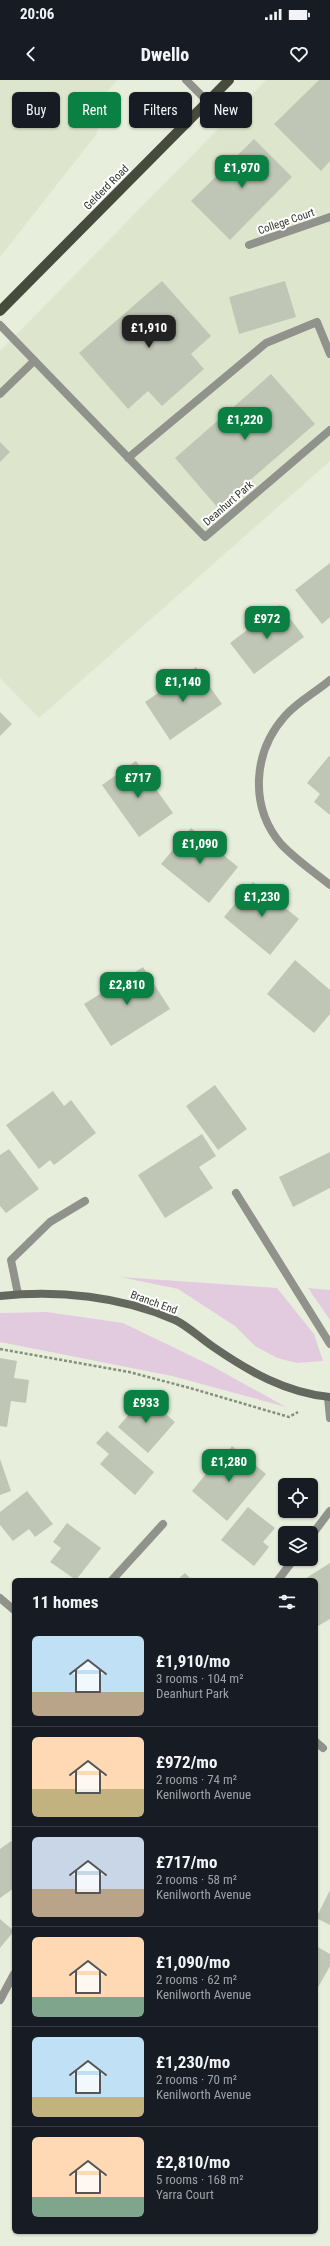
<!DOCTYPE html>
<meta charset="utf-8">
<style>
:root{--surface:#171b24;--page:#20242c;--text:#f1f3f6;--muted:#9ea1a6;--line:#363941;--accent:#0b8043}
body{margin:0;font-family:"Roboto Condensed",sans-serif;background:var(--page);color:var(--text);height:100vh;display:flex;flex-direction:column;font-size:15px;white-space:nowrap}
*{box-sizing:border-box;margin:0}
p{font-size:13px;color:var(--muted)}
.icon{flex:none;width:22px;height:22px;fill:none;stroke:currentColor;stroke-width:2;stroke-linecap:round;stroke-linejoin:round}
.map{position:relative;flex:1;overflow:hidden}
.sheet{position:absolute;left:12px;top:1498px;width:306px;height:656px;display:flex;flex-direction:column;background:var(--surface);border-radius:6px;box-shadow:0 1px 3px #0004}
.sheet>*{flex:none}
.hud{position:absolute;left:12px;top:12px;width:306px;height:36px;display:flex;gap:8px}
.buttons{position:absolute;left:278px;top:1398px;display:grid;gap:8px}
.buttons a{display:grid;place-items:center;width:40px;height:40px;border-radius:6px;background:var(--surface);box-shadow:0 1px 3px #0004;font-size:20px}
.price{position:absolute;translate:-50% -34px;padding:0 9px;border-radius:8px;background:var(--accent);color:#fff;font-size:13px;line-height:26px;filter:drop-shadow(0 1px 2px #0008)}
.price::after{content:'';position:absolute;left:50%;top:24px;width:12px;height:9px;margin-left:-6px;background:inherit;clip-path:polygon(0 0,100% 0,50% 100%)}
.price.on{background:#222;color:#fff}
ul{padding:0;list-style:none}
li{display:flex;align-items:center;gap:12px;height:100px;padding:0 20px}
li+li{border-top:1px solid var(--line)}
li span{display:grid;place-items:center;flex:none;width:112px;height:80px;border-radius:6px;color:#555}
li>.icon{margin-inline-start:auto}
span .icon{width:48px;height:48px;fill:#fffc;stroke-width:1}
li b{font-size:17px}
h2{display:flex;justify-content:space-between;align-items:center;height:48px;padding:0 20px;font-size:17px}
.tag{padding:0 14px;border-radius:6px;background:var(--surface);box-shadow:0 1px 3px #0004;font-size:14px;line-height:36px}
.tag.on{background:var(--accent);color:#fff}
.status{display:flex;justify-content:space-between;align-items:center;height:28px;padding:0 20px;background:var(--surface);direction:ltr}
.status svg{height:11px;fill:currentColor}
header{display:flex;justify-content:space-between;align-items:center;height:52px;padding:0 20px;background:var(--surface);font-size:18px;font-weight:800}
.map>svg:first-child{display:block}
.built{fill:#dde6cd}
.green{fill:#e3cbdf}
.building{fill:#c0c6b5}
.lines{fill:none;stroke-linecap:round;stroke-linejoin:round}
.path{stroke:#888c7f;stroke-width:2.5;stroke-dasharray:3 2;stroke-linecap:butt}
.lane{stroke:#90928b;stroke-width:8}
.street{stroke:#90928b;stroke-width:8}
.secondary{stroke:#65685e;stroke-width:8}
.primary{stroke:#474b3e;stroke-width:10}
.labels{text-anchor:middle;stroke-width:4;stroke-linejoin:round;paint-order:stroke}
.street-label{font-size:11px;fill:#33352e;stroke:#fff}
</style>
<div class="status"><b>20:06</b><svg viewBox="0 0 49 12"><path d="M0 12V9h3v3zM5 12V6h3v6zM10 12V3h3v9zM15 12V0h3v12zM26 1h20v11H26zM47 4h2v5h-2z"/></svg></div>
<header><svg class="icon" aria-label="back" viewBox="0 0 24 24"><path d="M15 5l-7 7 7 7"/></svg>Dwello<svg class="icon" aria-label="heart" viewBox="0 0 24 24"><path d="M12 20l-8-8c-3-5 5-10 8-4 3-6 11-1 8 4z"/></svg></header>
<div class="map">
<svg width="330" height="2166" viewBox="0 0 330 2166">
<rect width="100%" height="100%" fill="#e8eedc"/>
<!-- built -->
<path class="built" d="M0 0H117L107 12 96 55 0 177Z
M266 0H330V381L39 638 0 598V271Z"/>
<!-- green -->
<path class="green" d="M120 1197 277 1208 314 1254 323 1281 297 1283 277 1278 255 1266 235 1246 178 1209Z
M308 1208 330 1210V1240Z
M47 1232 123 1243 210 1285 286 1327 172 1296 0 1262V1233Z"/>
<!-- building -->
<path class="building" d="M319 0H330V81L321 91 274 44Z
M254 59 292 97 230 160 191 121Z
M162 201 211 256 191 274 204 289 162 326 148 311 128 329 79 273Z
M285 201 296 237 239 254 229 217Z
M271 294 315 344 218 428 175 378Z
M0 362 10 372 0 382Z
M330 483V537L322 544 295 510Z
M280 525 304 557 254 594 230 563Z
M196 587 222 624 170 660 145 622Z
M0 632 12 644 0 656Z
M329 676 330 677V735L314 722 320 714 307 703Z
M136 681 173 733 139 757 102 705Z
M191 748 238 787 209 823 161 784Z
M253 802 299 839 270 875 224 837Z
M295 880 330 910V934L314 953 267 914Z
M143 887 170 929 111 966 84 924Z
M215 1005 247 1049 218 1070 186 1026Z
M53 1011 64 1026 71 1020 96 1053 54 1085 50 1080 39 1089 6 1045Z
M202 1054 216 1076 199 1087 213 1108 165 1138 138 1095Z
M9 1069 39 1109 6 1133 0 1126V1075Z
M330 1072V1108L293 1127 279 1097Z
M0 1278 17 1281 14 1298 29 1300 26 1323 11 1321 7 1347 0 1346Z
M145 1316 175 1342 148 1373 118 1347Z
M107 1351 154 1392 135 1415 100 1384 109 1374 96 1363Z
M232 1366 266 1394 227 1441 192 1411 223 1373 225 1375Z
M0 1379 11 1411 0 1415Z
M27 1411 53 1444 35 1457 29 1449 13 1461 0 1445V1432Z
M248 1427 275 1448 263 1462 269 1467 254 1486 221 1460Z
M67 1443 101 1468 76 1500 50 1482 61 1468 53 1462Z
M330 1483V1539L318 1546 316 1500H303Z
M185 1493 192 1500H177Z
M11 1761 14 1765V1808L0 1818V1769Z
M330 1810V1845L316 1838Z
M0 1839 14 1851 0 1868Z
M316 1866 330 1874V1886L316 1911Z"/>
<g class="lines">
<!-- path -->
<path class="path" d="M0 1269 129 1292 190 1308 289 1337 298 1332"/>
<!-- lane -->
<path class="lane" d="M0 314 34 281
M0 1920 14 1894"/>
<!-- street -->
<path class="street" d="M186 0 208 22
M249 165 330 137
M0 245 205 457 330 350
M128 378 266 263 317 242 330 274
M330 600C316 612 297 622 285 636 253 672 249 726 281 764 295 779 314 792 330 805
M236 1113 330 1264
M18 1214 11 1180 50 1142 85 1121
M328 1317 330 1338
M311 1456 330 1431
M112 1500 163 1444
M278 1500 294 1479
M0 1518 14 1530
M316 1662 323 1668"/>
<!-- secondary -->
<path class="secondary" d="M0 1216C58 1210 121 1216 175 1240 188 1246 200 1258 212 1266 248 1291 286 1313 330 1317"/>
<!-- primary -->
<path class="primary" d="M0 231 229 0"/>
</g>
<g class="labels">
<!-- street labels -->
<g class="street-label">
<text transform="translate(106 107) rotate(-45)" y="4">Gelderd Road</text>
<text transform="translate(286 141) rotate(-19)" y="4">College Court</text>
<text transform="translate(228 423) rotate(-41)" y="4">Deanhurt Park</text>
<text transform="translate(154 1222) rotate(20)" y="4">Branch End</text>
</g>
</g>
</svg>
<div class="buttons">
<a><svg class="icon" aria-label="locate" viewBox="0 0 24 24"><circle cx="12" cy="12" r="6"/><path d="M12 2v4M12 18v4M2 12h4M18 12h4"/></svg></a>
<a><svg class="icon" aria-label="layers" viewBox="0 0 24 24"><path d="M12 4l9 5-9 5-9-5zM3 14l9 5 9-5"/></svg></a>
</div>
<b class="price" style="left:242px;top:109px">£1,970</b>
<b class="price on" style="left:149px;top:269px">£1,910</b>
<b class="price" style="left:245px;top:361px">£1,220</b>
<b class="price" style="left:267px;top:560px">£972</b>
<b class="price" style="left:183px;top:623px">£1,140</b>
<b class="price" style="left:138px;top:719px">£717</b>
<b class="price" style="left:200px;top:785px">£1,090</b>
<b class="price" style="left:262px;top:838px">£1,230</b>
<b class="price" style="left:127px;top:926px">£2,810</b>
<b class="price" style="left:146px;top:1344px">£933</b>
<b class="price" style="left:229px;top:1403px">£1,280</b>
<div class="hud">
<a class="tag">Buy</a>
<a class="tag on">Rent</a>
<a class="tag">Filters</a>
<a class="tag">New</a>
</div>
<section class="sheet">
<h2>11 homes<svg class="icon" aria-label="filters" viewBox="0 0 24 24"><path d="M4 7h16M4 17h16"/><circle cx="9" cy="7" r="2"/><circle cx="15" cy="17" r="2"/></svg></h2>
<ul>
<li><span style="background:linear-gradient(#bfe0f5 70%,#b9a48a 0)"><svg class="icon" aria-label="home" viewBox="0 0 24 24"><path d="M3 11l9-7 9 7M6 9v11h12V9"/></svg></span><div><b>£1,910/mo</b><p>3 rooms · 104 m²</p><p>Deanhurt Park</p></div></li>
<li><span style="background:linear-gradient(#ffd9b3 65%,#c2b280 0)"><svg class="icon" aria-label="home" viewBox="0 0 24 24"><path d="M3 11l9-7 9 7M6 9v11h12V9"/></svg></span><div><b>£972/mo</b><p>2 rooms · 74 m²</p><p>Kenilworth Avenue</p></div></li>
<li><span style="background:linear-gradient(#c9d6e8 65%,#b9a48a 0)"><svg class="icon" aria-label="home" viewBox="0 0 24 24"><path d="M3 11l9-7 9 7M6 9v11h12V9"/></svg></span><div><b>£717/mo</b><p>2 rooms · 58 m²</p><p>Kenilworth Avenue</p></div></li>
<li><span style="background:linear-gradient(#ffd9b3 75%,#7fa58c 0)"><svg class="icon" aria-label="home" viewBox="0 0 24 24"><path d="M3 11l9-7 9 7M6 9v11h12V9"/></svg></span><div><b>£1,090/mo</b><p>2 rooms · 62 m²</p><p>Kenilworth Avenue</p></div></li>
<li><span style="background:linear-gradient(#bfe0f5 75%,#c2b280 0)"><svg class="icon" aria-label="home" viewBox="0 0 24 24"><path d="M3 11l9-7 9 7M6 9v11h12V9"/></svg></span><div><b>£1,230/mo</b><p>2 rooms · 70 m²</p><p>Kenilworth Avenue</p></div></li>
<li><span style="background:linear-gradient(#ffd9b3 75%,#7fa58c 0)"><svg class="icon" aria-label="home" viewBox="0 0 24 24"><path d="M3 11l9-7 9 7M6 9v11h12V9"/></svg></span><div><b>£2,810/mo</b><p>5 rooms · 168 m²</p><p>Yarra Court</p></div></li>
</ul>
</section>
</div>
